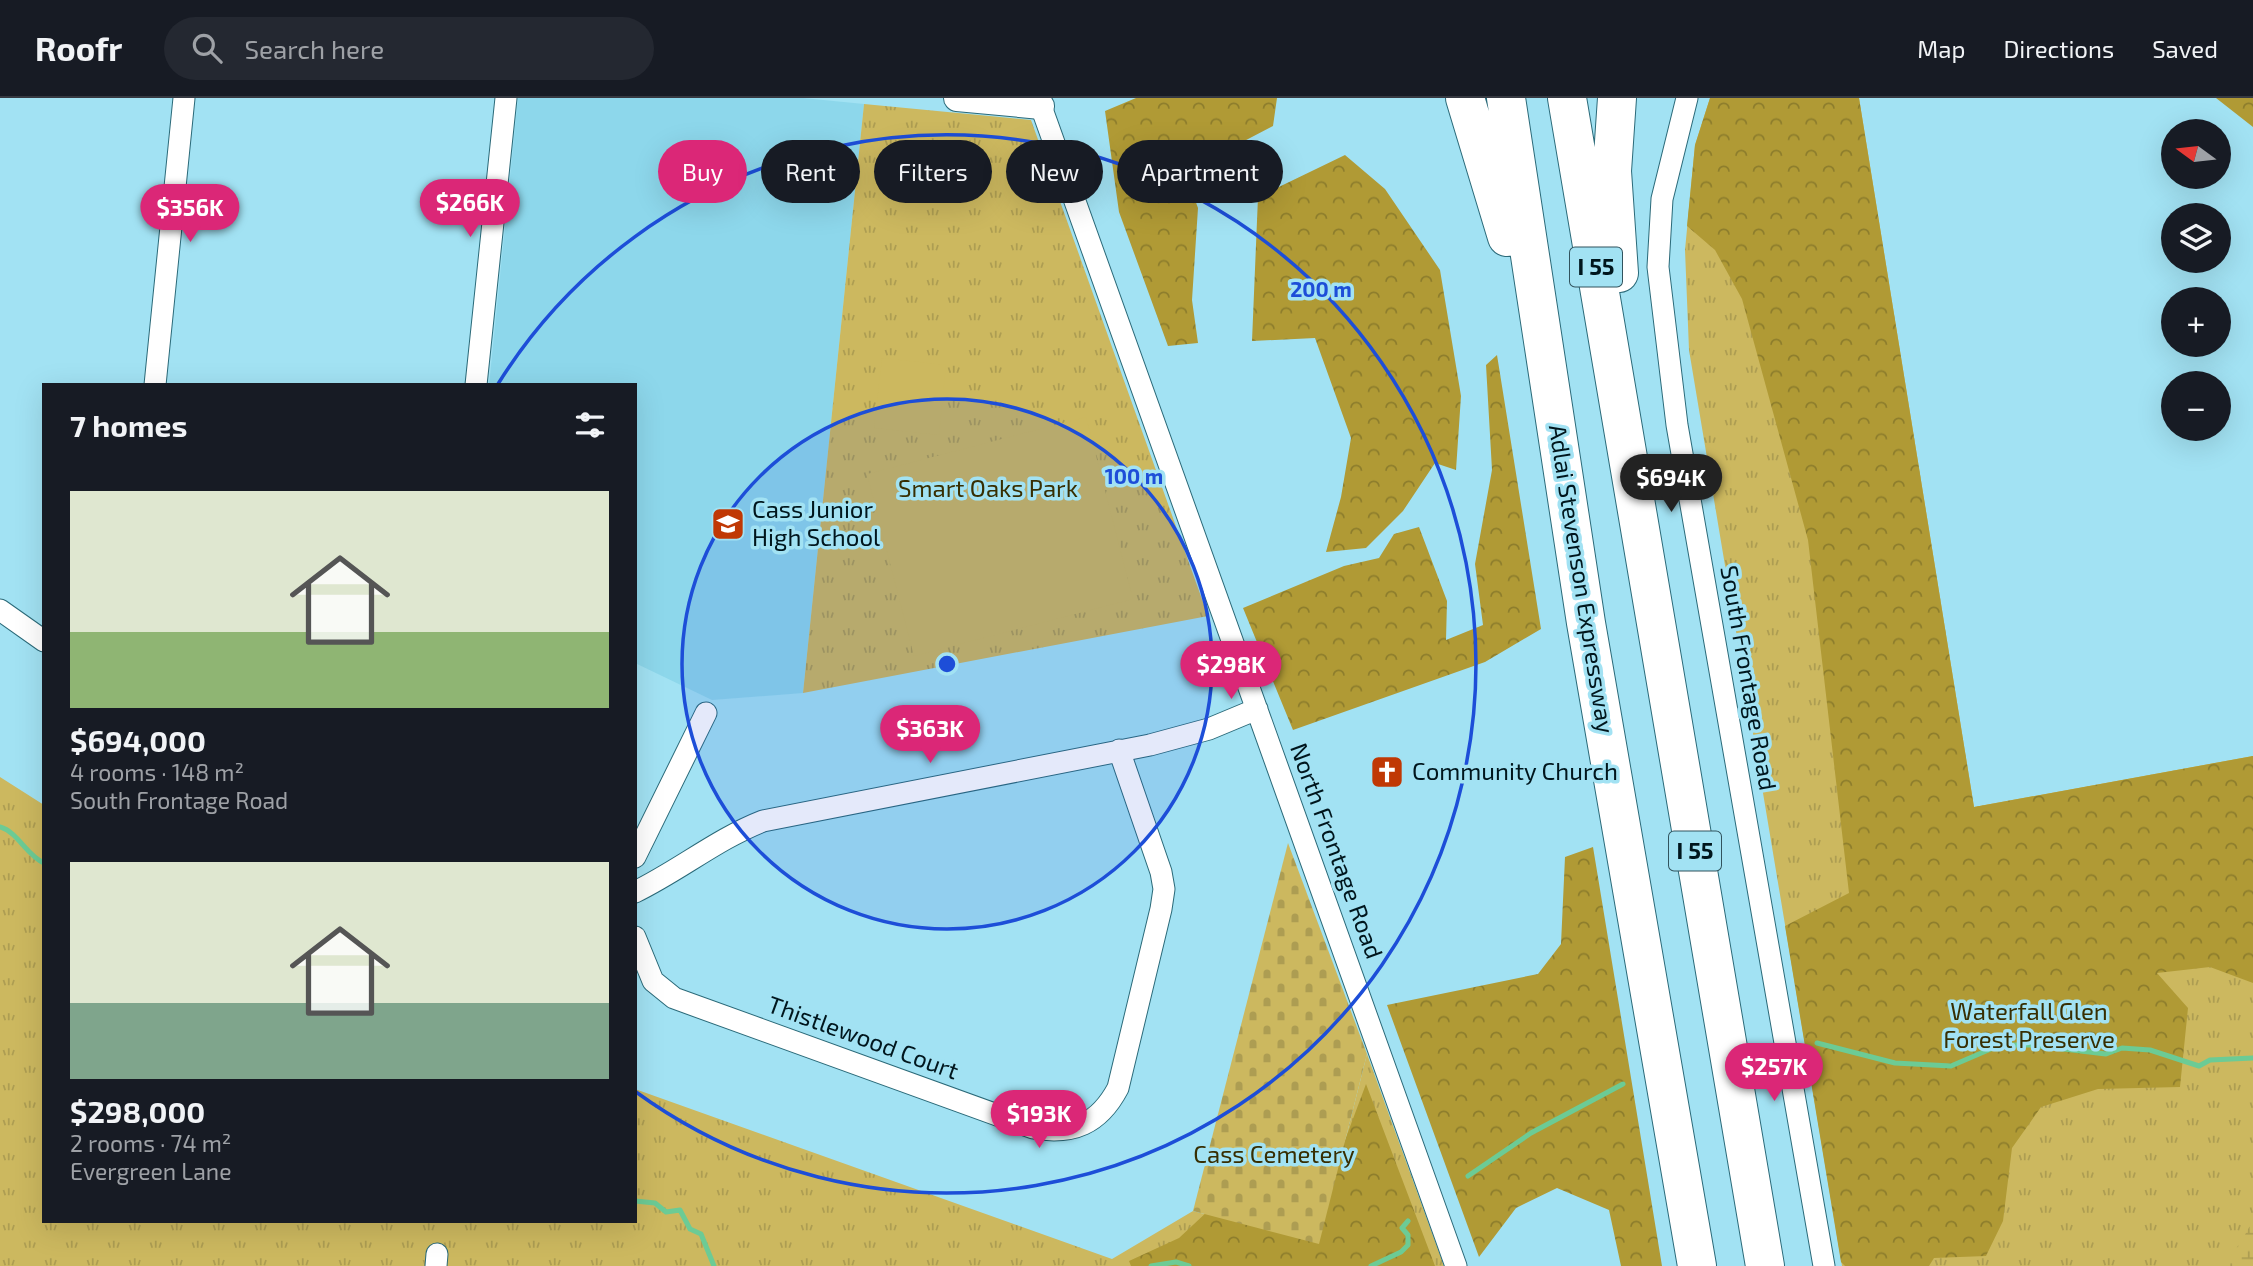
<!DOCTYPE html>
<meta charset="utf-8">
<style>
:root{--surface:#171b24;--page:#242831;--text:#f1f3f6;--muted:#9ea1a6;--line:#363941;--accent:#db2777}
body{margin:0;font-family:"Exo 2",sans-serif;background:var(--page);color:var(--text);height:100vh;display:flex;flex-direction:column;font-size:26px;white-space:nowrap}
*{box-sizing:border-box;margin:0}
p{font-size:23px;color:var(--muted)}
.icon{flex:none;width:38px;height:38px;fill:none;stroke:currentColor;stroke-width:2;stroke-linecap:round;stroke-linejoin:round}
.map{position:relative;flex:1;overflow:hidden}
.sheet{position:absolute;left:42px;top:285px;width:595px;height:840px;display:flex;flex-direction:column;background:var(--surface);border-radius:0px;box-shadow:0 7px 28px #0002}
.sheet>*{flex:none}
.guide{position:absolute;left:658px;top:42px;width:665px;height:63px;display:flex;gap:14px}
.needle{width:46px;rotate:285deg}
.fabs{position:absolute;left:2161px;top:21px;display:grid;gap:14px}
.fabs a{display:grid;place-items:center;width:70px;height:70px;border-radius:50%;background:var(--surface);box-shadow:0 7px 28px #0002;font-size:35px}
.price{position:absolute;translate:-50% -60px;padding:0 16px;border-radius:24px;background:var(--accent);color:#fff;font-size:23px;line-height:46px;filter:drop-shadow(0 2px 4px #0008)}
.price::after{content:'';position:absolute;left:50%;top:42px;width:21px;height:16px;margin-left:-10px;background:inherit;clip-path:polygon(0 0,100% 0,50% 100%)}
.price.selected{background:#222;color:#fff}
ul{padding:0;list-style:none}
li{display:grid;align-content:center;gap:14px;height:371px;padding:0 28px}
li span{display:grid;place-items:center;height:217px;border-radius:0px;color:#555}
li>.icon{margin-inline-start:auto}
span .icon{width:126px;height:126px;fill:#fffc;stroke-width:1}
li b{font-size:30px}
h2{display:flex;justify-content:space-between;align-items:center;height:84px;padding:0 28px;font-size:30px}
.pill{padding:0 24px;border-radius:32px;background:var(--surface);box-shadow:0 7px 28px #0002;font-size:24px;line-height:63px}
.pill.selected{background:var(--accent);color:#fff}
header{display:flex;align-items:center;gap:42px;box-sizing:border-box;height:98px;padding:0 35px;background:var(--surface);border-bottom:2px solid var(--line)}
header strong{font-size:33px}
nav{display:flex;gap:38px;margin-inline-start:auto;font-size:24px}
.search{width:490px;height:63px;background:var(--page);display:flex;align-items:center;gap:18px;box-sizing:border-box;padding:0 24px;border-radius:38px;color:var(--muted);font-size:26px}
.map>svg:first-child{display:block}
.built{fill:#8dd7eb}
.grass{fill:url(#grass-tufts)}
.forest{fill:url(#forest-crowns)}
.wetland{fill:url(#wetland-marsh)}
.cemetery{fill:url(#cemetery-stones)}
.pitch{fill:#ccb85f}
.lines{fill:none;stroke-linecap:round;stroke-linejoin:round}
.stream{stroke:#6ccb95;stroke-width:5}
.minor-casing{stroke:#2b6a79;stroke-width:23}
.tertiary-casing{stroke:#2b6a79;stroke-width:28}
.motorway-casing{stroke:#2b6a79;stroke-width:40}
.minor{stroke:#fff;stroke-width:21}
.tertiary{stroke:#fff;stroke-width:26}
.motorway{stroke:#fff;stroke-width:38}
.ring{fill:none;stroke:#1d4ed8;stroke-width:3.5}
.labels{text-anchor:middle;stroke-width:7;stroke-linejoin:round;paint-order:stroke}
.shield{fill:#a2e2f3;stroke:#31535d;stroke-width:2}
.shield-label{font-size:23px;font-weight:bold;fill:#00161d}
.park-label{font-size:24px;fill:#372e02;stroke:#a2e2f3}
.poi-label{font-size:24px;fill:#00161d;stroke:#a2e2f3;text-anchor:start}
.street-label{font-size:24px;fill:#00161d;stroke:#a2e2f3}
.centre{fill:#1d4ed8;stroke:#a2e2f3;stroke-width:3.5}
.ring-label{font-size:21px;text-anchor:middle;font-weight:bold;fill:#1d4ed8;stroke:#a2e2f3;stroke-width:7;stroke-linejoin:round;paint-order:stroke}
</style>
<header>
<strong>Roofr</strong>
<div class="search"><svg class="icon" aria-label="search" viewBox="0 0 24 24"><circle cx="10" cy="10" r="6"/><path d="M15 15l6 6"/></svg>Search here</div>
<nav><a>Map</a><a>Directions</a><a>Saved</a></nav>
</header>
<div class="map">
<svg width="2253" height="1168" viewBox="0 0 2253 1168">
<defs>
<pattern id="grass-tufts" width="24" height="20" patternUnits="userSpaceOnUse" patternTransform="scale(1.75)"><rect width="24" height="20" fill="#ccb85f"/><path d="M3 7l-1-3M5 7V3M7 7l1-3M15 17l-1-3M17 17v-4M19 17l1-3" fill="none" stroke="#ad9d52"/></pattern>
<pattern id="forest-crowns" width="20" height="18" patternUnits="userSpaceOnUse" patternTransform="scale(1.75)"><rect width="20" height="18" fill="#b09a35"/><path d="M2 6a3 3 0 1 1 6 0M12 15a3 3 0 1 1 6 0" fill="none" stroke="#8d7d2c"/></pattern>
<pattern id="wetland-marsh" width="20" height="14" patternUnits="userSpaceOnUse" patternTransform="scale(1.75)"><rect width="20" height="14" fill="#ccb85f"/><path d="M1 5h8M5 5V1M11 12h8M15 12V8" fill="none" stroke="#ad9d52"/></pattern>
<pattern id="cemetery-stones" width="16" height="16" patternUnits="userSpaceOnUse" patternTransform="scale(1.75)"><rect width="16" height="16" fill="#ccb85f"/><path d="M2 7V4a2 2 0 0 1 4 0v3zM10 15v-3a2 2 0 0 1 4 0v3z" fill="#ad9d52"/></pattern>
</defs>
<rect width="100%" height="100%" fill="#a2e2f3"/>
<!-- built -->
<path class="built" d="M518 0H803L864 6 803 595 712 602 635 565V287H489Z"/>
<!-- grass -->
<path class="grass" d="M1710 0H1859L1974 709 2253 658V1168H1842L1689 252 1685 152 1695 47Z
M864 6 1031 22 1208 518 803 595Z
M0 679 44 707V1124H635V991L1112 1161 1193 1113 1319 1146 1367 956 1444 1168H0Z"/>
<!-- forest -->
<path class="forest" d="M1136 0H1277L1273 28 1185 74 1198 110 1192 202 1198 245 1168 248 1119 114 1105 13Z
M1710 0H1859L1974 709 2253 658V885L2210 869 2157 875 2188 910 2180 989 2098 991 2041 1009 2012 1050 2003 1123 1986 1158 1934 1160 1929 1168H1845L1841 1164 1785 828 1849 795 1808 442 1742 201 1715 152 1687 128 1695 47Z
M2216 0H2253V29Z
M1345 57 1385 91 1440 172 1461 298 1456 372 1435 365 1403 413 1366 450 1326 454 1341 399 1351 340 1315 240 1252 243 1258 99Z
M1497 257 1541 531 1485 564 1293 632 1243 510 1344 468 1379 460 1394 436 1419 429 1447 503 1446 542 1483 527 1475 466 1492 372 1486 267Z
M1593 749 1662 1168H1621L1609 1112 1557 1090 1516 1110 1479 1159 1387 907 1538 876 1561 846 1565 759Z
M1366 986 1435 1168H1131L1129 1163 1179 1140 1209 1112 1311 1133Z"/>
<!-- wetland -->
<path class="wetland" d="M2253 1121V1168H2211C2230 1166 2246 1137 2253 1121Z"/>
<!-- cemetery -->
<path class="cemetery" d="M1288 745 1367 956 1319 1146 1193 1113Z"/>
<!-- pitch -->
<path class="pitch" d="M882 260 946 267 939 337 874 330Z
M1086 319 1133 501 914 558 867 376Z"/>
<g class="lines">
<!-- stream -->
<path class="stream" d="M0 729C18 734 26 757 44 765
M1817 945 1895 965 1951 968 2000 947H2031L2106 956 2122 950 2150 952 2199 968 2210 962 2253 960
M1468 1078 1531 1035 1623 986
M635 1103 655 1105 666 1114 680 1112 690 1131 701 1136 714 1168
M1151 1168 1176 1164 1189 1168
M1371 1168 1401 1154 1408 1147V1137L1402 1130 1408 1123"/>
<defs>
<path id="minor" d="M1038 0 1456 1168
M1687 0 1662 101 1658 169 1677 327 1824 1168
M155 287 184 0
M476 287 506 0
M0 512 44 543
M635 759 706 615
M635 794C680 772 717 741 763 723L1150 647 1209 631 1257 611
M635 839 653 883 674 900 1033 1030C1073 1037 1099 1026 1118 990L1161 811 1164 791 1161 774 1119 652
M436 1168 437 1156"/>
<path id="tertiary" d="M957 0 1041 8"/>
<path id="motorway" d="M1465 0 1507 139
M1506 0 1586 525 1697 1168
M1567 0 1765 1168
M1617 0 1612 73 1619 175"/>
</defs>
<!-- minor casing -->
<use href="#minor" class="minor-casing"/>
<!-- tertiary casing -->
<use href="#tertiary" class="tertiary-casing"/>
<!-- motorway casing -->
<use href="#motorway" class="motorway-casing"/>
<!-- minor -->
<use href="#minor" class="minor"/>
<!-- tertiary -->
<use href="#tertiary" class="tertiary"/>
<!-- motorway -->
<use href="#motorway" class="motorway"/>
</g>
<!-- distance rings -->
<circle cx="947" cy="566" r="265" fill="#1d4ed8" fill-opacity=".12"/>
<g class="ring">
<circle cx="947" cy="566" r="265"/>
<path d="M498 286A529 529 0 1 1 636 994"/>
</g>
<!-- icons -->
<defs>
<symbol id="school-square" viewBox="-11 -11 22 22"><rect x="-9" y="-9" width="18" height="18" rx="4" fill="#c03804" stroke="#a2e2f3"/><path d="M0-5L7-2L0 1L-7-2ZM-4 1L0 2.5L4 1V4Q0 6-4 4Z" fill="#fff"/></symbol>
<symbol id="church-square" viewBox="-11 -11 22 22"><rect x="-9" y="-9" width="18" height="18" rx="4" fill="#c03804" stroke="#a2e2f3"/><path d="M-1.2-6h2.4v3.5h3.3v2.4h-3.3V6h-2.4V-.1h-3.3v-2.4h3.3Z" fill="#fff"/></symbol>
</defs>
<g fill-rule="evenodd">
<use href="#school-square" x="709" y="407" width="38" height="38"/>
<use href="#church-square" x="1368" y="655" width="38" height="38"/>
</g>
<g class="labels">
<!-- shield labels -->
<g class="shield">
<rect x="1570" y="149.5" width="52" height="39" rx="5"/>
<rect x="1669" y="733.5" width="52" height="39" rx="5"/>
</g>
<g class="shield-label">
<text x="1596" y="177">I 55</text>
<text x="1695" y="761">I 55</text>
</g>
<!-- park labels -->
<g class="park-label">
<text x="988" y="399">Smart Oaks Park</text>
<text x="2029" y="922">Waterfall Glen<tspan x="2029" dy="28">Forest Preserve</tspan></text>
<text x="1274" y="1065">Cass Cemetery</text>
</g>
<!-- poi labels -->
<g class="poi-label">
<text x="752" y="420">Cass Junior<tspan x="752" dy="28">High School</tspan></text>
<text x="1412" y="682">Community Church</text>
</g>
<!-- street labels -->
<g class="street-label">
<text transform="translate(1581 481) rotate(81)" y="8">Adlai Stevenson Expressway</text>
<text transform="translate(1748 580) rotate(80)" y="8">South Frontage Road</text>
<text transform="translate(1336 753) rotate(70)" y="8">North Frontage Road</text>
<text transform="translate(863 940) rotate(20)" y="8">Thistlewood Court</text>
</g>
</g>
<circle cx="947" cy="566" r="10" class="centre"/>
<g class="ring-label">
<text x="1321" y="199">200 m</text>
<text x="1134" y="386">100 m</text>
</g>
</svg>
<div class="fabs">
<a><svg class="needle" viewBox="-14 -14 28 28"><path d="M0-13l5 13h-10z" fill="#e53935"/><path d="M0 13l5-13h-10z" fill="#9ea1a6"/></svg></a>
<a><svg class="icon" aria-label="layers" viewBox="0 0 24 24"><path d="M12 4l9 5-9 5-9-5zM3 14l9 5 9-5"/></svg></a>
<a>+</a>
<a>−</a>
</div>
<b class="price" style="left:470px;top:141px">$266K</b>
<b class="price" style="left:190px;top:146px">$356K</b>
<b class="price selected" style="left:1671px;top:416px">$694K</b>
<b class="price" style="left:1231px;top:603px">$298K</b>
<b class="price" style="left:930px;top:667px">$363K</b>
<b class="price" style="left:1774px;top:1005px">$257K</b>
<b class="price" style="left:1039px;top:1052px">$193K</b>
<div class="guide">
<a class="pill selected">Buy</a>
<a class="pill">Rent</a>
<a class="pill">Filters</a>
<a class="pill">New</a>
<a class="pill">Apartment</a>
</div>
<section class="sheet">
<h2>7 homes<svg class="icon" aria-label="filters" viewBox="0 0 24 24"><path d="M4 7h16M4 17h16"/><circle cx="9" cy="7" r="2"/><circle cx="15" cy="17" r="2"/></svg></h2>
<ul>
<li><span style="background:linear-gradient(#dfe7d0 65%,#8fb573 0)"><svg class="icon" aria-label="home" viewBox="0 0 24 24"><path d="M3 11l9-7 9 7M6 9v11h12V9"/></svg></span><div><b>$694,000</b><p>4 rooms · 148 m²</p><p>South Frontage Road</p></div></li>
<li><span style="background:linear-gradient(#dfe7d0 65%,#7fa58c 0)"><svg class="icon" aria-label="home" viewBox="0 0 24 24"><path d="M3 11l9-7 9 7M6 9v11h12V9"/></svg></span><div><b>$298,000</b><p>2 rooms · 74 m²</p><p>Evergreen Lane</p></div></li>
</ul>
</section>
</div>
